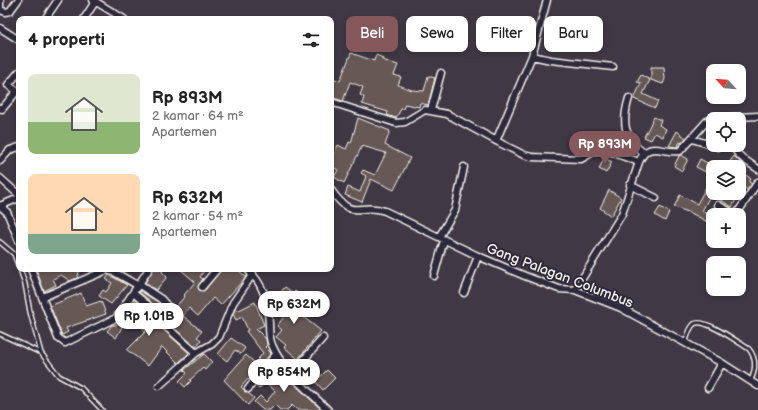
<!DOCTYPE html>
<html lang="id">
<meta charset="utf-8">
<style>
:root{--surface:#fff;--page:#f6f6f6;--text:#222;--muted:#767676;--accent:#85585c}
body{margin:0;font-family:"Balsamiq Sans",sans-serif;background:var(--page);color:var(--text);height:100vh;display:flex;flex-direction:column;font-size:15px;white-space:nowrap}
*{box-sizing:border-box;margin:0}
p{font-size:13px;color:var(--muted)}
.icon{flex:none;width:22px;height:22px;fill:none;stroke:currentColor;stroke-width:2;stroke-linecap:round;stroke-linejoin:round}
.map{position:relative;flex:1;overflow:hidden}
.panel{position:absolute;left:16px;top:16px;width:318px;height:256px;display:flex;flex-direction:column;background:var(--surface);border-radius:8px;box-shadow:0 2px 6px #0003}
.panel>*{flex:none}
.top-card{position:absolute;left:346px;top:16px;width:352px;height:36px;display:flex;gap:8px}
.needle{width:26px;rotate:296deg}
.controls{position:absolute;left:706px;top:64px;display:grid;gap:8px}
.controls a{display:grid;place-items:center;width:40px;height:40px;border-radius:8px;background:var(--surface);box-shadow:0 2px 6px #0003;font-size:20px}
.price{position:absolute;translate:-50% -34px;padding:0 9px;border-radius:14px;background:#fff;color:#222;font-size:13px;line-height:26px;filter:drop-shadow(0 1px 2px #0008)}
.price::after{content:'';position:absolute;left:50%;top:24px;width:12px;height:9px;margin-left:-6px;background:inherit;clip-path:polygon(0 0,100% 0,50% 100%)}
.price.current{background:var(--accent);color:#fff}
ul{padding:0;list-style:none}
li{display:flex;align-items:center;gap:12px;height:100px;padding:0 12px}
li span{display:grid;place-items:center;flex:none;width:112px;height:80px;border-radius:8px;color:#555}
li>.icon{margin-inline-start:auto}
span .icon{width:48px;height:48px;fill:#fffc;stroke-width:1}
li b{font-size:17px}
h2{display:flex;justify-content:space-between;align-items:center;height:48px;padding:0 12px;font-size:17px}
.pill{padding:0 14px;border-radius:8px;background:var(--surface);box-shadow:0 2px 6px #0003;font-size:14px;line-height:36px}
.pill.current{background:var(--accent);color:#fff}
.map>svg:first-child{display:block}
.building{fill:#665955;stroke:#f4f1e8}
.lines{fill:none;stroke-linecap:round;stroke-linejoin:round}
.lane-casing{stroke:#f4f1e8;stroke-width:6}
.street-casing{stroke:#f4f1e8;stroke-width:9}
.lane{stroke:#2f2a3d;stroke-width:3}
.street{stroke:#2f2a3d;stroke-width:6}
.labels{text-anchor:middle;stroke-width:4;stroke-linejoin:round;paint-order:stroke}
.street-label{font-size:14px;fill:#f4f1e8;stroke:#2f2a3d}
</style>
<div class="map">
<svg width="758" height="410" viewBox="0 0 758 410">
<rect width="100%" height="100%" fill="#403844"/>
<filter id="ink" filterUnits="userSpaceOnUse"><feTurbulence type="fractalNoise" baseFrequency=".025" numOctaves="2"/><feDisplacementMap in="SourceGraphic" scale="8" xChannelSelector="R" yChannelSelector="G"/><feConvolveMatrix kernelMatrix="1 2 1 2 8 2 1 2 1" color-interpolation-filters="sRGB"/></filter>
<g filter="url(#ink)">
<!-- building -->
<path class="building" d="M351 53 374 61 376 55 383 58 382 60 398 65 394 75 401 77 398 85 412 90 424 91 428 76 435 78 428 105 420 103 419 107 405 104 403 109H401L396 118 387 115 388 112 362 104 364 97 360 95 363 87 350 82 343 101 331 97 332 78 340 81Z
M651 67H664L665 79 663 84 651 80Z
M641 75 650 80 643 94 658 101 655 108 634 99 641 83 637 82Z
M654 117 661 120 659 125 666 129 663 137 655 133 651 140 644 137Z
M358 118 390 131 385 145 410 158 394 190 371 179 362 202 345 195 348 187 360 192 366 176 361 173 363 170 375 175 386 153 362 146 344 183 334 177 338 170 331 166V161L338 145 346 149 349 142 351 143Z
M677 131 686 138 682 143 680 142 677 147 669 146Z
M681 155 688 159 682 171 674 166 679 156Z
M734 156 742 164 740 166 747 172 745 174 751 179 749 182 752 184 747 190 739 183V167H726Z
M604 158 612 162 606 173 599 169Z
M700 159 713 166V193H733L738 196 732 207 711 194 702 211 713 217V225L691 213 674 207 680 195 697 204 703 193 712 175 696 167Z
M609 190 621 198 611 216 600 208Z
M660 207 669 212 665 221 655 215Z
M36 269H80L77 278 70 281 61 275 53 279 56 285 44 291Z
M153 269H164L162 272 167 277 156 290 145 283Z
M180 269H205L200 277 203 279 198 287 202 291 205 290 221 269H237L246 277 221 305 213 298 198 316 189 308 183 316 202 331 197 337 201 340 196 347 166 321 171 312 185 296 184 295 195 282Z
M109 275 127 285 111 304 99 296 103 290 106 292 112 283 106 279Z
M285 287 293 293 295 291 301 296 292 308 321 331 298 359 284 347 286 345 276 337 282 330 277 326 283 318 274 310 284 298 279 294Z
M140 291 158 302 163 308 159 314 155 310 151 302 139 292Z
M81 293 86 306 101 301 106 314 66 328 68 332 62 335 50 306Z
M134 299 144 308 148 316 189 353 178 363 162 347 148 366 127 350 146 331 128 316 116 338 107 331 112 325H116L120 321Z
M255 302 264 325 256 329 266 339 267 345 265 347 271 353 249 380 248 379 241 387 254 398 248 405 224 380 246 355 255 363 263 353 246 331 248 330 242 317 236 320 233 314 235 309 237 311Z
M231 338 245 348 241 354 235 350 227 361 218 354Z
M204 354 212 362 205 370 203 368 190 380 191 381 185 387 179 381 187 373 184 370Z
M309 361 320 377 327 370 335 378 323 390 314 380 311 382 304 374 301 378 297 374Z
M275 362 293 383 322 410H297L292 405 287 410H280L275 405 270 410H263L254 402 260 396 266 402 275 391 265 382 259 389 256 386Z"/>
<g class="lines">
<defs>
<path id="lane" d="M0 242 14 254 19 268
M20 269 25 284 30 312 41 353 59 376 81 388 102 410
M0 334 41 353
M685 344C687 338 689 328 694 324 704 317 739 343 749 349 757 359 756 369 751 380"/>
<path id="street" d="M93 0 124 19
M0 1V7
M0 10 6 12 10 11 18 0
M45 19 58 0
M84 19 95 2
M0 28 19 40
M532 56 551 60 613 67
M629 98C622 121 623 138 644 153
M331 102 396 123 405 122 425 110 447 114 502 144 524 155 532 157 581 159 600 148 639 162 622 214 575 290
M0 108 2 109 17 91 8 85 19 72
M431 110 441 73
M739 129 744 118
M692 139 718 147
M496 141 532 56 547 0
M734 145C735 156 750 163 758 169
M0 161 10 150 19 147
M639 162C649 139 662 154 680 151L707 121 716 118 758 116
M0 178 19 195
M630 185 656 198
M331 190C355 224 358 201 385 211L478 256 525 276 559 289 575 290 621 308 722 363 758 386
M718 205 736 215 758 182
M0 206 7 212 19 241
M0 206 19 198
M439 237 455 210 464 167
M31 269 58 338 65 343 116 318 149 269
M247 269C264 284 268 302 269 324 269 331 269 338 272 345 282 370 309 391 328 410
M434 276 444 240
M138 284 161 299 168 307 161 321
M202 287 217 269
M133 293 148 305 151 313 196 353
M464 293 478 256
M43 297 107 270 114 272 137 285
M292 373 323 338
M159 386 196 353 212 344 219 337 233 303 253 274
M708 388 722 363
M248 389 276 354"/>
</defs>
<!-- lane casing -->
<use href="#lane" class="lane-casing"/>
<!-- street casing -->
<use href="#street" class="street-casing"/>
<!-- lane -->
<use href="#lane" class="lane"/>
<!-- street -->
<use href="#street" class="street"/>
</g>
</g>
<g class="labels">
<!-- street labels -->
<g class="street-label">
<text transform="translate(560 275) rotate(21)" y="5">Gang Palagan Columbus</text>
</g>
</g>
</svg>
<div class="controls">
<a><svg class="needle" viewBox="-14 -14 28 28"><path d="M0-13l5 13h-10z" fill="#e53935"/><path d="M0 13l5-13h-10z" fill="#767676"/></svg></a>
<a><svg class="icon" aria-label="locate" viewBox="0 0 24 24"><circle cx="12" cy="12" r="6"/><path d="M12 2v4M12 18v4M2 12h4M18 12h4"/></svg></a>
<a><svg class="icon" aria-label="layers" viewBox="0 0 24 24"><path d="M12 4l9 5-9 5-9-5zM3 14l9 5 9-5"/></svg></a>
<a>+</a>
<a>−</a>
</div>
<b class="price current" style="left:605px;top:165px">Rp 893M</b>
<b class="price" style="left:294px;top:325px">Rp 632M</b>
<b class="price" style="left:149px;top:337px">Rp 1.01B</b>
<b class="price" style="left:284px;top:393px">Rp 854M</b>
<div class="top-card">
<a class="pill current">Beli</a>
<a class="pill">Sewa</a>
<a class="pill">Filter</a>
<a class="pill">Baru</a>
</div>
<section class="panel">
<h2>4 properti<svg class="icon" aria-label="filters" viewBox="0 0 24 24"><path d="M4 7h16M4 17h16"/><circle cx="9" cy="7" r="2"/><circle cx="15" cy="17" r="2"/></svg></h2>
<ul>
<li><span style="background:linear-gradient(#dfe7d0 60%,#8fb573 0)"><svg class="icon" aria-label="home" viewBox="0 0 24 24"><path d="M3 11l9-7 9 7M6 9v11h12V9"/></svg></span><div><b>Rp 893M</b><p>2 kamar · 64 m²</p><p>Apartemen</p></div></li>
<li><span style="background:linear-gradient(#ffd9b3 75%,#7fa58c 0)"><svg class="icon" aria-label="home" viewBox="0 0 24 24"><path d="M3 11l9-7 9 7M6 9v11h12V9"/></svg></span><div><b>Rp 632M</b><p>2 kamar · 54 m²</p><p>Apartemen</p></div></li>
</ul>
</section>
</div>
